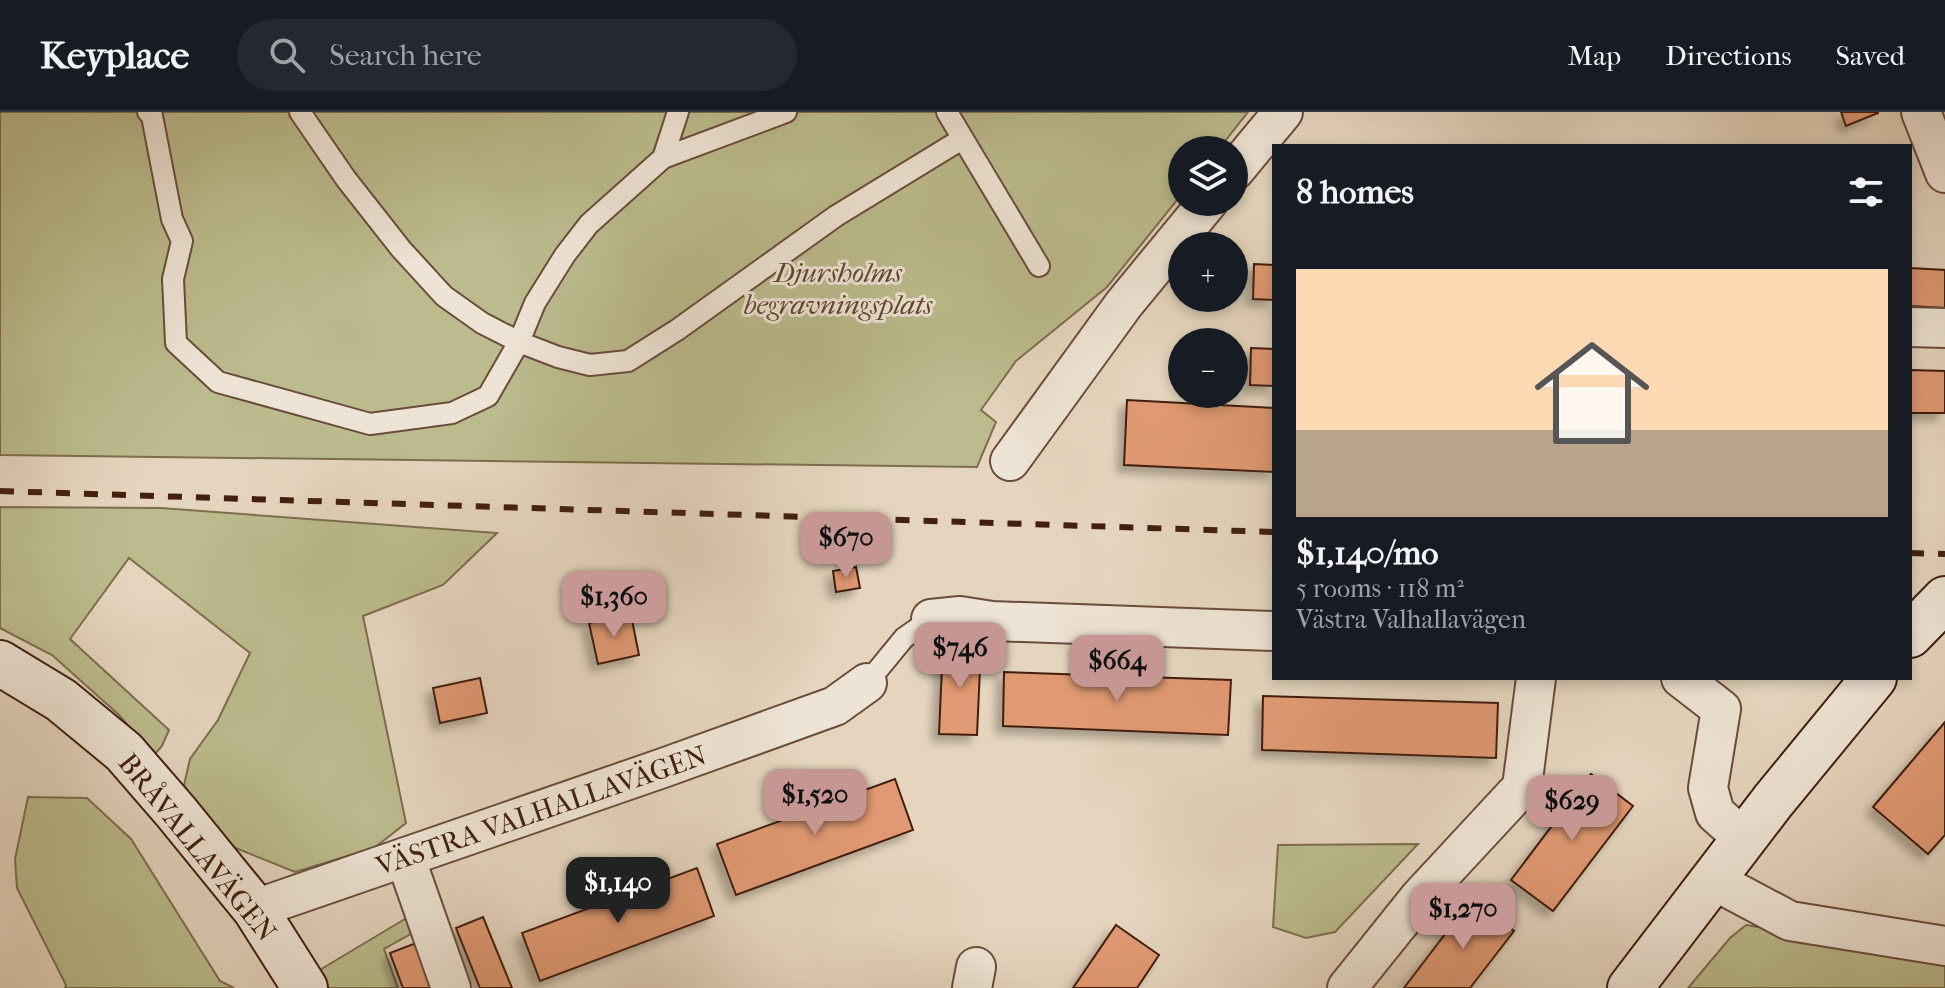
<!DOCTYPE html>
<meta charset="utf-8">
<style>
:root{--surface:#171b24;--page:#242831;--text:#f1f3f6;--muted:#9ea1a6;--line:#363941;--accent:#c59692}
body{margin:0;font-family:"IM FELL French Canon",serif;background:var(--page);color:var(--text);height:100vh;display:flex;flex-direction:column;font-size:30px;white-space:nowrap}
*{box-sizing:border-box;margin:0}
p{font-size:26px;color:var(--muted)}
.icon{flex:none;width:44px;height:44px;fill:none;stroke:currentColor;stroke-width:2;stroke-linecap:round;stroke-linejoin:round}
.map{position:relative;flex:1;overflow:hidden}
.drawer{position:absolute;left:1272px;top:32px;width:640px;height:536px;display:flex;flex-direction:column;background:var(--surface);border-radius:0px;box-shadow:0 4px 12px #0003}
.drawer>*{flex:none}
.buttons{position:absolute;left:1168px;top:24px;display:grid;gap:16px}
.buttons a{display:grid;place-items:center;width:80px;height:80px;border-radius:50%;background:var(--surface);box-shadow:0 4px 12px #0003;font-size:40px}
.price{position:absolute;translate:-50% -68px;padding:0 18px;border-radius:16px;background:var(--accent);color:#111;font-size:26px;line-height:52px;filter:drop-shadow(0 2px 4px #0008)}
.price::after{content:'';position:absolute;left:50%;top:48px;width:24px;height:18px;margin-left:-12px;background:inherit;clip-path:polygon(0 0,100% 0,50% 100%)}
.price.selected{background:#222;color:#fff}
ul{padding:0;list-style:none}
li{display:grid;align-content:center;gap:16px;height:424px;padding:0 24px}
li span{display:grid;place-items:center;height:248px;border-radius:0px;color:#555}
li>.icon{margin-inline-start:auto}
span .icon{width:144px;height:144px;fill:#fffc;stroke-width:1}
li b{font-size:34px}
h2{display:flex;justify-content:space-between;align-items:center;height:96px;padding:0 24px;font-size:34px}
header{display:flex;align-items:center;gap:48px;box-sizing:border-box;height:112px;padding:0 40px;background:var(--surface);border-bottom:2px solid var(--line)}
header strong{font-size:38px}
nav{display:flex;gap:44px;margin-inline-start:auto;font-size:28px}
.search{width:560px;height:72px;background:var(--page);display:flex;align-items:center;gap:20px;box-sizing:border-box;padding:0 28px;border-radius:44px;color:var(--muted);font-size:30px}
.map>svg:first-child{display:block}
.green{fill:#bbbb8d;stroke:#7e6d4e;stroke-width:2}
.building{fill:#e09972;stroke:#421f10;stroke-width:2;filter:url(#shadow)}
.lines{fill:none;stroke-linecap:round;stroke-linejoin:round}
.lane-casing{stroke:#6b4c3c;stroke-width:24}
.street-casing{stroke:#6b4c3c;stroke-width:42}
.secondary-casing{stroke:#421f10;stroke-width:48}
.lane{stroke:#eee4d5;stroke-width:20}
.street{stroke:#eee4d5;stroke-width:38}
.secondary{stroke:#eee4d5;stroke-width:44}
.rail{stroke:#421f10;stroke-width:6;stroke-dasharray:14 14;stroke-linecap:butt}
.labels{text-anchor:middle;stroke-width:6;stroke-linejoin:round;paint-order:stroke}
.park-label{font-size:28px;font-style:italic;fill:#60462f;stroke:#eee4d5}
.street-label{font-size:28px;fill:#421f10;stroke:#eee4d5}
</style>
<header>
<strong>Keyplace</strong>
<div class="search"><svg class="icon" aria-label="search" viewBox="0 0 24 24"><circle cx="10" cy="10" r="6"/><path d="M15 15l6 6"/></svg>Search here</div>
<nav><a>Map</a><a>Directions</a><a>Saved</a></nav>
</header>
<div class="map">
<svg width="1945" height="876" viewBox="0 0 1945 876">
<defs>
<filter id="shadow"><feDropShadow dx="-7" dy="7" stdDeviation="4" flood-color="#0004"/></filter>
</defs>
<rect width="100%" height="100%" fill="#e5d5be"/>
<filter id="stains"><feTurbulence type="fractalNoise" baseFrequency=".0025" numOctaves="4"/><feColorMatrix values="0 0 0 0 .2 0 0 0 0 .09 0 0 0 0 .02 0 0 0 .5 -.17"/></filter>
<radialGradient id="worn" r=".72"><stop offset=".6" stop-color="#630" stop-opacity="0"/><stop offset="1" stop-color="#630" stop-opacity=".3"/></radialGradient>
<!-- green -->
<path class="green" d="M0 0H1248L1218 38H1182V82L1107 175 1016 249 981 298 996 310 977 355 0 343Z
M0 395 161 396 497 421 443 473 363 504 406 711 374 736 295 760 233 735 216 723 184 673 190 647 218 608 250 541 129 446 70 527 169 618 162 634 154 643 119 603 52 543 0 516Z
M28 685 87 686 131 727 220 869 234 876H65L66 873 17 776 15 747Z
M1418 732 1335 820 1306 826 1273 815 1278 733Z
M415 801 418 818 384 837 398 876H328L318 859Z
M1746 813 1945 846V876H1688L1730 826Z"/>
<!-- building -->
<path class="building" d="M1841 0H1878V1L1846 14Z
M1254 152 1274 153V188L1253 187Z
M1254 152 1274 153V188L1253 187Z
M1910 156 1945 158V196L1910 194Z
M1251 236 1274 237V274L1250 273Z
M1251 236 1274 237V274L1250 273Z
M1910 258 1945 259V301H1910Z
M1127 288 1274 296V360L1124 353Z
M856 455 860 476 836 480 833 459Z
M631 503 639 543 598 552 589 511Z
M943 532 981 533 977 623 939 622Z
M1004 560 1231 568 1228 623 1003 614Z
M480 566 487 601 440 611 433 576Z
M1263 584 1498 591 1496 646 1262 638Z
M1945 610V723L1928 742 1873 695Z
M1591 662 1633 694 1553 799 1511 768Z
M895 667 913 718 736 783 717 732Z
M697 756 714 804 540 869 522 821Z
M1472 787 1514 819 1470 876H1404Z
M483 805 512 876H480L456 816Z
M1116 813 1159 843 1137 876H1073Z
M416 831 433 876H403L390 841Z"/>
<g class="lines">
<defs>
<path id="lane" d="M148 0 152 4 172 107 182 129 173 167 176 231 218 270 370 312 452 301 488 284 519 230 535 191 565 143 589 112 663 46 786 0
M300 0 346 67 401 137 444 184 482 211 519 230 558 245 590 253 628 249 677 218 836 104 962 27
M947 0 1039 154
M663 46 678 0
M867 571 904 526 931 507"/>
<path id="street" d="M1921 0 1945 61
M1234 59 1283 0
M1910 215 1945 216
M1010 349 1124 192 1208 90
M931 507 960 504 992 509 1274 519
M1681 566 1721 597 1708 676 1715 701 1744 727
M405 745 451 876
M1713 768 1790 809 1945 834
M255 797 663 656 835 594 867 571
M972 876 976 855
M1347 876 1420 785 1522 675 1536 566"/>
<path id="secondary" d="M1910 523 1945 487
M0 551 61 588 124 640 176 700 255 797 305 876
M1630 876 1773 689 1874 566"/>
</defs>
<!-- lane casing -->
<use href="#lane" class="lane-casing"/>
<!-- street casing -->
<use href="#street" class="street-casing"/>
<!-- secondary casing -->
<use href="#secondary" class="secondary-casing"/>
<!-- lane -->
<use href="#lane" class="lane"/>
<!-- street -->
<use href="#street" class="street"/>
<!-- secondary -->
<use href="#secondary" class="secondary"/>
<!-- rail -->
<path class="rail" d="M0 379 1274 420
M1910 441 1945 442"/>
</g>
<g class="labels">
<!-- park labels -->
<g class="park-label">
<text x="838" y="170">Djursholms<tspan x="838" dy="32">begravningsplats</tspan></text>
</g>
<!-- street labels -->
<g class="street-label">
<text transform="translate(541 698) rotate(-19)" y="10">VÄSTRA VALHALLAVÄGEN</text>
<text transform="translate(198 735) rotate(51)" y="10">BRÅVALLAVÄGEN</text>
</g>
</g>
<rect width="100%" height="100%" filter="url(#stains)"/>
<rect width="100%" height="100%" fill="url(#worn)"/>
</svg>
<div class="buttons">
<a><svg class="icon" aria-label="layers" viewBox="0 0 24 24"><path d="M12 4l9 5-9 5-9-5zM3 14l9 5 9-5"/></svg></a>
<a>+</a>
<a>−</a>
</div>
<b class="price" style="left:846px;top:468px">$670</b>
<b class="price" style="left:614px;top:527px">$1,360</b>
<b class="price" style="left:960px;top:578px">$746</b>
<b class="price" style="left:1117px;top:591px">$664</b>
<b class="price" style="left:815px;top:725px">$1,520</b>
<b class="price" style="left:1572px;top:731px">$629</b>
<b class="price selected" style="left:618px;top:813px">$1,140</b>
<b class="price" style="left:1463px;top:839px">$1,270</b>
<section class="drawer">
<h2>8 homes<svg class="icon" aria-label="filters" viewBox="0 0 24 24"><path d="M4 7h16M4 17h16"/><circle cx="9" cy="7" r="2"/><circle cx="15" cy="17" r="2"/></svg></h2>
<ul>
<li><span style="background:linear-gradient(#ffd9b3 65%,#b9a48a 0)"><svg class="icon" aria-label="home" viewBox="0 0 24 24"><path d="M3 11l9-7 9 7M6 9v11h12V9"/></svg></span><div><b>$1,140/mo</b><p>5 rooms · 118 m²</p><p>Västra Valhallavägen</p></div></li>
</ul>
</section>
</div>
